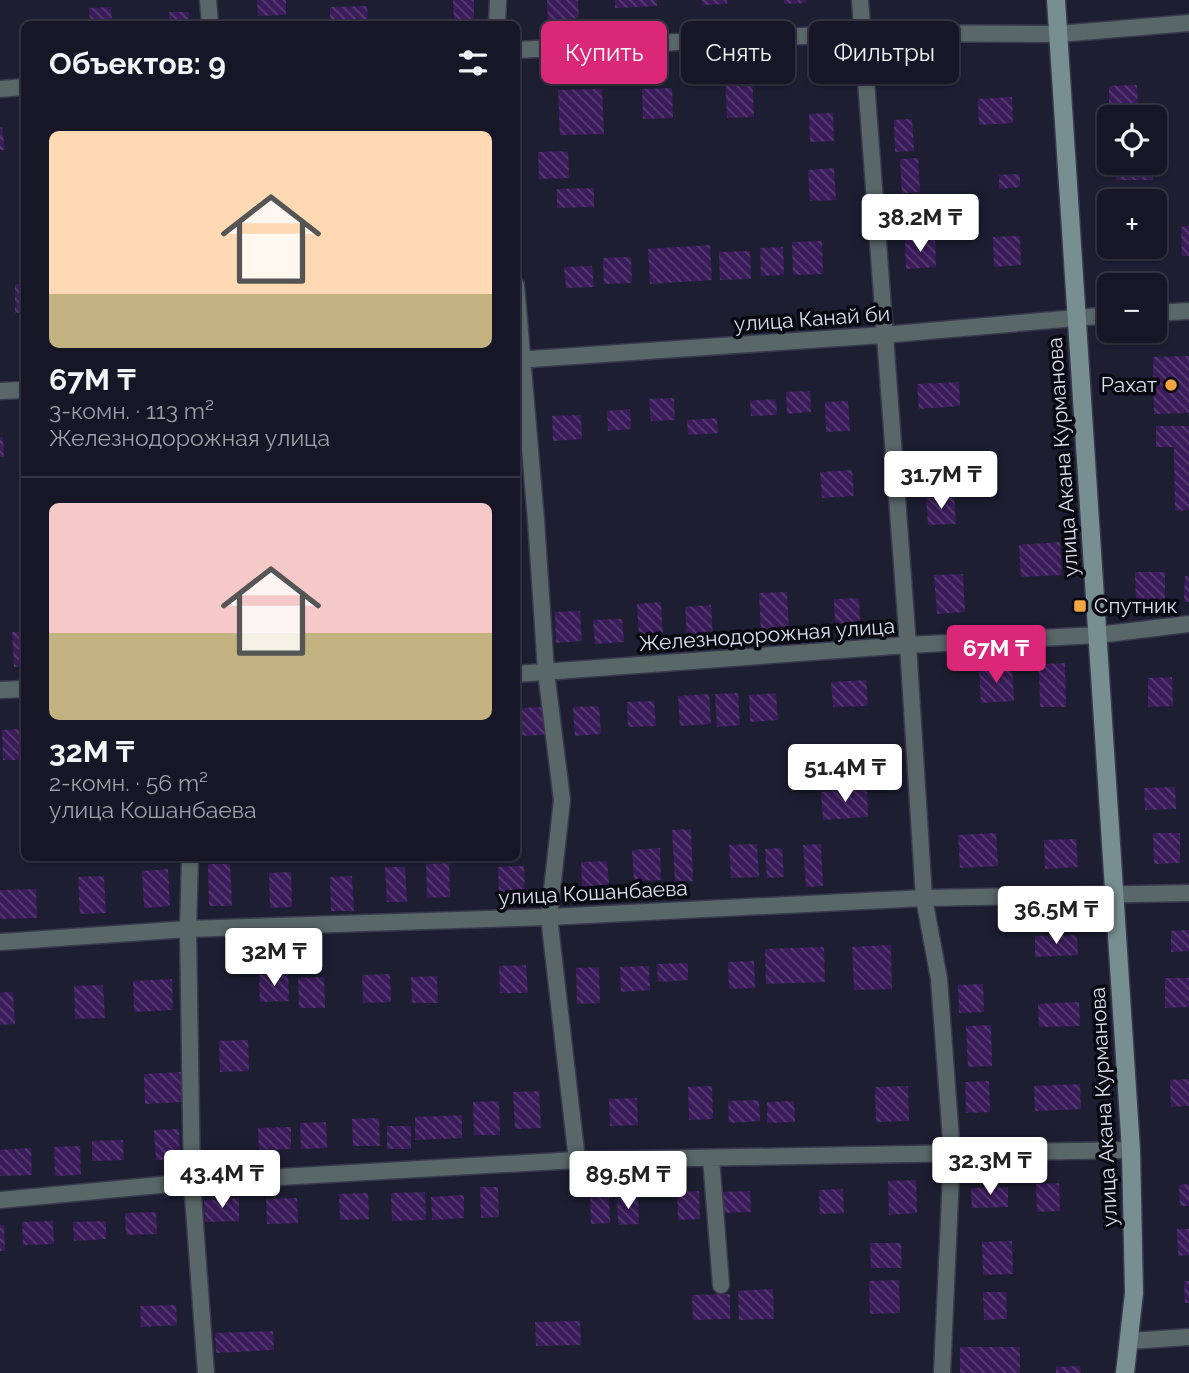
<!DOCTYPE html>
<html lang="ru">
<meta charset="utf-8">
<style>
:root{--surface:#161626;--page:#1f1f2e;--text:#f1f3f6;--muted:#9e9fa7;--line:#353543;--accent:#db2777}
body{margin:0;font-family:Raleway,sans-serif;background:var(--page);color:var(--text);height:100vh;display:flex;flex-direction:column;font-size:26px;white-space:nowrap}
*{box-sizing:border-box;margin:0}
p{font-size:23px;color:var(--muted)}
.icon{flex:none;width:38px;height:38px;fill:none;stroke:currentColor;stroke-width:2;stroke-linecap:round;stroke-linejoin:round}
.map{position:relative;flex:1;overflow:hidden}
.side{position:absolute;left:21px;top:21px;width:499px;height:840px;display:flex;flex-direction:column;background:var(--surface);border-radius:10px;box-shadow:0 2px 5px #0004,0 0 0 2px var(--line)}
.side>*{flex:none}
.top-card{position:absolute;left:541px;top:21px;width:542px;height:63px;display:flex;gap:14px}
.tools{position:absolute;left:1097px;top:105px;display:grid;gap:14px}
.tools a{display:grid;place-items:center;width:70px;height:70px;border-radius:10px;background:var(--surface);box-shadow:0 2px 5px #0004,0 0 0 2px var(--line);font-size:35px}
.price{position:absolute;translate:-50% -60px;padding:0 16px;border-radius:7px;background:#fff;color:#222;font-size:23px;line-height:46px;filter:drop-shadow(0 2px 4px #0008)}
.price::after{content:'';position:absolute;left:50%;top:42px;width:21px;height:16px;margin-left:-10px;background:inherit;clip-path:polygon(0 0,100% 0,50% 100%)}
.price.selected{background:var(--accent);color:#fff}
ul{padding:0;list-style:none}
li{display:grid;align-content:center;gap:14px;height:371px;padding:0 28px}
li+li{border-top:2px solid var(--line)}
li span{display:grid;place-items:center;height:217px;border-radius:10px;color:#555}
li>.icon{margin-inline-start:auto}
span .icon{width:126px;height:126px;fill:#fffc;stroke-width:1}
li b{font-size:30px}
h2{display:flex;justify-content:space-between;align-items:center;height:84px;padding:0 28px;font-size:30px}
.chip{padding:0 24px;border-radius:10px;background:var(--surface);box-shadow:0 2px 5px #0004,0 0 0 2px var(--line);font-size:24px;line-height:63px}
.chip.selected{background:var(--accent);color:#fff}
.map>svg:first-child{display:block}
.building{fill:url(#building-back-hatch)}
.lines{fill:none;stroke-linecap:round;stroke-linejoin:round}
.minor-casing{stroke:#38394c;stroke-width:19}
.secondary-casing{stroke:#38394c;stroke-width:21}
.minor{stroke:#596769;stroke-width:16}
.secondary{stroke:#788f92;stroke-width:18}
.poi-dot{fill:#f2a541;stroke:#090912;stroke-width:2.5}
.labels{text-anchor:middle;stroke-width:7;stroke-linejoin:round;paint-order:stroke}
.street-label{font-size:21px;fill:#dcdeec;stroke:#090912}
.poi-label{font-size:21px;fill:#dcdeec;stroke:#090912;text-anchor:end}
</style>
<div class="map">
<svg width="1189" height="1373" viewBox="0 0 1189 1373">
<defs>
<pattern id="building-back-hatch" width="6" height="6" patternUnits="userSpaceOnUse" patternTransform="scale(1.75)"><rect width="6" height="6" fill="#3b1c5b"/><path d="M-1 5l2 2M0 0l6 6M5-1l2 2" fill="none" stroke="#573d73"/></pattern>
</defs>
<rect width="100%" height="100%" fill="#1d1e32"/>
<!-- building -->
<path class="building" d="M257 0H286V15L258 16Z
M453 0H474V19L454 20Z
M547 0H578L579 18 548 20Z
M615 0H657V6L615 8Z
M702 0H727V4L702 5Z
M784 0H806V3L784 4Z
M367 6 368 24H330V7Z
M111 7 112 24H90L89 8Z
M169 12H189V24H169Z
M50 21 51 24H25V22Z
M752 75 754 117 727 118 725 76Z
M1137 85 1138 113H1109V86Z
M672 88 673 118 643 119 642 89Z
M602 89 604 134 560 135 558 90Z
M1012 97 1013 123 979 125 978 99Z
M833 113 834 141 810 142 809 114Z
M912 119 914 151 895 152 894 120Z
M2 127 5 150H0V128Z
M568 151 569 178 539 179 538 152Z
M918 158 920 192 902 193 900 159Z
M1116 163H1153V180H1116Z
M834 168 836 200 810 201 808 170Z
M1020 174V187L999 189V175Z
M594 188V207L557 208V189Z
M1189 226V256H1182L1181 227Z
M1020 236 1021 265 994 267 993 237Z
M935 238 936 267 906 269 905 240Z
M822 241 823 274 793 275 792 242Z
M710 245 712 280 650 284 648 249Z
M783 247 784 275 761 276 760 248Z
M1122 247H1149V254H1122Z
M750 251 751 279 720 280 719 252Z
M631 257 632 283 604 284 603 258Z
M592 266 594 287 566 288 564 267Z
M15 284H24V313H15Z
M1189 356V413L1154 414 1153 357Z
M959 382 960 406 919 409 917 384Z
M810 391 811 412 787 414 786 392Z
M674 398 675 420 651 421 649 399Z
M776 399 777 415 751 416 750 401Z
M848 401 850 431 826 432 825 402Z
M630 409 631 429 608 431 607 411Z
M581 415 582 439 553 441 552 416Z
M717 418 718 433 688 435 687 420Z
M1156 426H1189V510L1175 511 1174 447H1156Z
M0 437H3L4 457H0Z
M852 470 854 496 822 498 820 472Z
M954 496 956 524 928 525 926 498Z
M1060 542 1062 575 1021 577 1019 545Z
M1135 572H1165V601H1136Z
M963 574 965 612 937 614 934 575Z
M1185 576H1189V602H1184Z
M787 592 789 631 761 632 759 593Z
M859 598 860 623 835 624 834 599Z
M661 602 663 636 639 637 637 604Z
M711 605 713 638 687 640 685 607Z
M580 611 582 641 556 643 555 612Z
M622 619 624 642 595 644 593 620Z
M516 624H519L521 651H516Z
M12 632H24V666L14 667Z
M1065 663 1066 707H1040L1039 664Z
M1012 667 1014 701 981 703 979 669Z
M1172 677 1173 706 1148 707V678Z
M866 680 868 706 833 707 831 682Z
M738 693 740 725 717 727 715 694Z
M776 693 778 720 750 722 749 695Z
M709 694 711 724 680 726 678 696Z
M654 701 656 726 628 727 627 702Z
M599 706 601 734 575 736 573 707Z
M545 707 546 735 516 736V708Z
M24 729V760H3L2 730Z
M867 748 868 773 822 776 821 750Z
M516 770H519L520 799 516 800Z
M1175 787 1176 809 1145 810 1144 788Z
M867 789 868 817 823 820 821 792Z
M691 829 693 881 675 882 672 830Z
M996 833 998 866 960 868 958 835Z
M1153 833H1180V863L1154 864Z
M1076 839 1078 867 1045 869 1044 840Z
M757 844 759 877 731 878 729 845Z
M821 844 823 886 806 887 803 845Z
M660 848 661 880 634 881 632 850Z
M782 848 784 877 767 878 765 849Z
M607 861 609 885 582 887 581 862Z
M449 863 450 897 427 898 426 864Z
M208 864H230L232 906H209Z
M524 866 525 891 499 892 498 867Z
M385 867H405L407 902H387Z
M168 869 170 906 144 908 142 871Z
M291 872 292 907 270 908 269 873Z
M104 876 106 913 80 914 78 877Z
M352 876 354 911H331L330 877Z
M36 889 37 918 0 919V890Z
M1189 930V951L1171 952V931Z
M1077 935 1078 955 1035 957V936Z
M891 945 892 989 854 990 852 947Z
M824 947 825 982 766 984 765 949Z
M754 961 755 988 729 989 728 962Z
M688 963V980L658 982 657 964Z
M526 965 528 993H500L499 966Z
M649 966 650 990 621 992 620 967Z
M599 967 600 1003 577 1004 576 968Z
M288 974 289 1001 260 1002 259 975Z
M390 974 391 1002 363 1003 362 975Z
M437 976 438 1003H412L411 977Z
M324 977 325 1008H299L298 978Z
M1165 978H1189V1007L1165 1008Z
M172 979 173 1010 134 1012 133 981Z
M983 984 984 1012 959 1013 958 985Z
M103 985 105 1018 75 1019 74 986Z
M13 992 15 1024 0 1025V993Z
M1079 1002 1080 1026 1039 1027 1038 1004Z
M991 1025 992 1066 968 1067 966 1026Z
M248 1040 249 1071 220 1072 219 1041Z
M181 1072 182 1102 145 1104 144 1074Z
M1189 1079V1106L1171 1107 1170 1080Z
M989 1081 990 1112 966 1113 965 1082Z
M1080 1084 1081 1109 1035 1111 1034 1086Z
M712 1086 713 1119 689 1120 688 1087Z
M908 1086 909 1121 876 1122 875 1087Z
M539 1091 541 1128 515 1129 513 1092Z
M637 1098 638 1125 610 1126 609 1099Z
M759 1100 760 1121 729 1123 728 1101Z
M499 1101 500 1135H474L473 1102Z
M794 1101 795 1122 767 1123V1102Z
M462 1115V1138L415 1140V1117Z
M379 1118 380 1146H353L352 1119Z
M326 1122 327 1148 301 1149 300 1123Z
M387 1126H411V1149H387Z
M291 1127V1149L259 1150 258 1128Z
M179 1129 180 1159 156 1160 154 1130Z
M123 1140 124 1160 92 1161V1141Z
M80 1146 81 1175 55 1176 54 1147Z
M31 1148 32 1175 0 1176V1150Z
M916 1180 917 1213 889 1215 888 1181Z
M1059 1183 1060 1211 1037 1212 1036 1184Z
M1189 1184V1206H1180L1179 1185Z
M480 1187H498L499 1217 481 1218Z
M1008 1187V1207L972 1208 971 1188Z
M843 1189 844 1213 820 1214 819 1190Z
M699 1191 700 1219 678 1220 677 1192Z
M750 1191 751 1212 722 1213V1192Z
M425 1192 426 1220 392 1221 391 1193Z
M368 1193 369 1219 340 1220 339 1194Z
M464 1195V1218L432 1220 431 1197Z
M590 1197H609L610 1223 591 1224Z
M638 1197 639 1224 618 1225 617 1198Z
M239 1198V1221L205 1222 204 1200Z
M297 1198 298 1223 267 1224 266 1199Z
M156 1212 157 1234 126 1235 125 1213Z
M53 1221 54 1244 23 1245 22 1222Z
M106 1221V1239L74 1241 73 1222Z
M0 1225H4L5 1251H0Z
M1177 1229H1189V1255L1178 1256Z
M1012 1241 1013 1274 983 1275 982 1242Z
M870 1243H901L902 1268H871Z
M899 1280 900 1313 870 1314 869 1281Z
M1184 1281H1189V1303H1185Z
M773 1289 774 1319 739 1320 738 1291Z
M983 1292H1006L1007 1319 984 1320Z
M730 1294V1319L693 1320 692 1295Z
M176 1305 177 1325 141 1327 140 1306Z
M580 1321 581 1345 536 1346 535 1322Z
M273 1331 274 1350 216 1353 215 1333Z
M960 1347H1020V1373H960Z
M1080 1366 1081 1373H1056V1367Z"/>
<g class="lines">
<defs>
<path id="minor" d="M208 0 210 24
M860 0 908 645 924 898 939 979 952 1153 942 1373
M497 24 498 0
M516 50 863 33 1059 34 1189 23
M0 89 24 87
M516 285 536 520 546 672 562 800 549 917 577 1160
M1155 313 1189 311
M516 360 883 335 1110 315
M0 391 24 390
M516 674 908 645 1098 635 1189 624
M0 690 24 689
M190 858 188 929 192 1182 206 1373
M0 942 188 929 549 917 924 898 1189 893
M711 1158 721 1285
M0 1200 192 1182 577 1160 1131 1150
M1130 1341 1189 1337"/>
<path id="secondary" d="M1056 0 1131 1150 1134 1293 1125 1373"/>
</defs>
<!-- minor casing -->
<use href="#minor" class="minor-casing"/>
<!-- secondary casing -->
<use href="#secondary" class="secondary-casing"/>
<!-- minor -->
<use href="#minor" class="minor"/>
<!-- secondary -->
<use href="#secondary" class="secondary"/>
</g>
<!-- markers -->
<g class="poi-dot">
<circle cx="1171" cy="385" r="7"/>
<rect x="1073" y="599" width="14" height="14" rx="3.5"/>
</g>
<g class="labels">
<!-- street labels -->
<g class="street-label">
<text transform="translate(812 319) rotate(-4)" y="7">улица Канай би</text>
<text transform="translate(1063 457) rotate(-94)" y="7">улица Акана Курманова</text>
<text transform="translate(767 635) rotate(-4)" y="7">Железнодорожная улица</text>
<text transform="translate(593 893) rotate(-3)" y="7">улица Кошанбаева</text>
<text transform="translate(1104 1107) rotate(-93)" y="7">улица Акана Курманова</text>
</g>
<!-- poi labels -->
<g class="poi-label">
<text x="1157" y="392">Рахат</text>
<text x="1094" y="613" text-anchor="start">Спутник</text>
</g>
</g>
</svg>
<div class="tools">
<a><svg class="icon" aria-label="locate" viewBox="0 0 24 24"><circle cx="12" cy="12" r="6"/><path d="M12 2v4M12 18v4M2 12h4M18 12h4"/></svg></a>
<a>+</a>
<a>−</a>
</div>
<b class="price" style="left:920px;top:254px">38.2M ₸</b>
<b class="price" style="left:941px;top:511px">31.7M ₸</b>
<b class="price selected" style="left:996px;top:685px">67M ₸</b>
<b class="price" style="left:845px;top:804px">51.4M ₸</b>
<b class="price" style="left:1056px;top:946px">36.5M ₸</b>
<b class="price" style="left:274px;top:988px">32M ₸</b>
<b class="price" style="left:990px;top:1197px">32.3M ₸</b>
<b class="price" style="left:222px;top:1210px">43.4M ₸</b>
<b class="price" style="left:628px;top:1211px">89.5M ₸</b>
<div class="top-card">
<a class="chip selected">Купить</a>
<a class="chip">Снять</a>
<a class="chip">Фильтры</a>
</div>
<section class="side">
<h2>Объектов: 9<svg class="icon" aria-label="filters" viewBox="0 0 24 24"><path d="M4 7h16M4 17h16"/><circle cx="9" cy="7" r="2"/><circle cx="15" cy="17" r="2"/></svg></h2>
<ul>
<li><span style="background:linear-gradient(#ffd9b3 75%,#c2b280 0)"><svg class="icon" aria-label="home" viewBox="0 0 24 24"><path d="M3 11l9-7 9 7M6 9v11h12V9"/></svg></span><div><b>67M ₸</b><p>3-комн. · 113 m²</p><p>Железнодорожная улица</p></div></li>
<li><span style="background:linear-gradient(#f6c9c9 60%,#c2b280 0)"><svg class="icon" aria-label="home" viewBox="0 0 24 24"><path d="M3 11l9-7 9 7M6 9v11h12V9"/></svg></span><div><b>32M ₸</b><p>2-комн. · 56 m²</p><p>улица Кошанбаева</p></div></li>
</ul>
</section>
</div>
